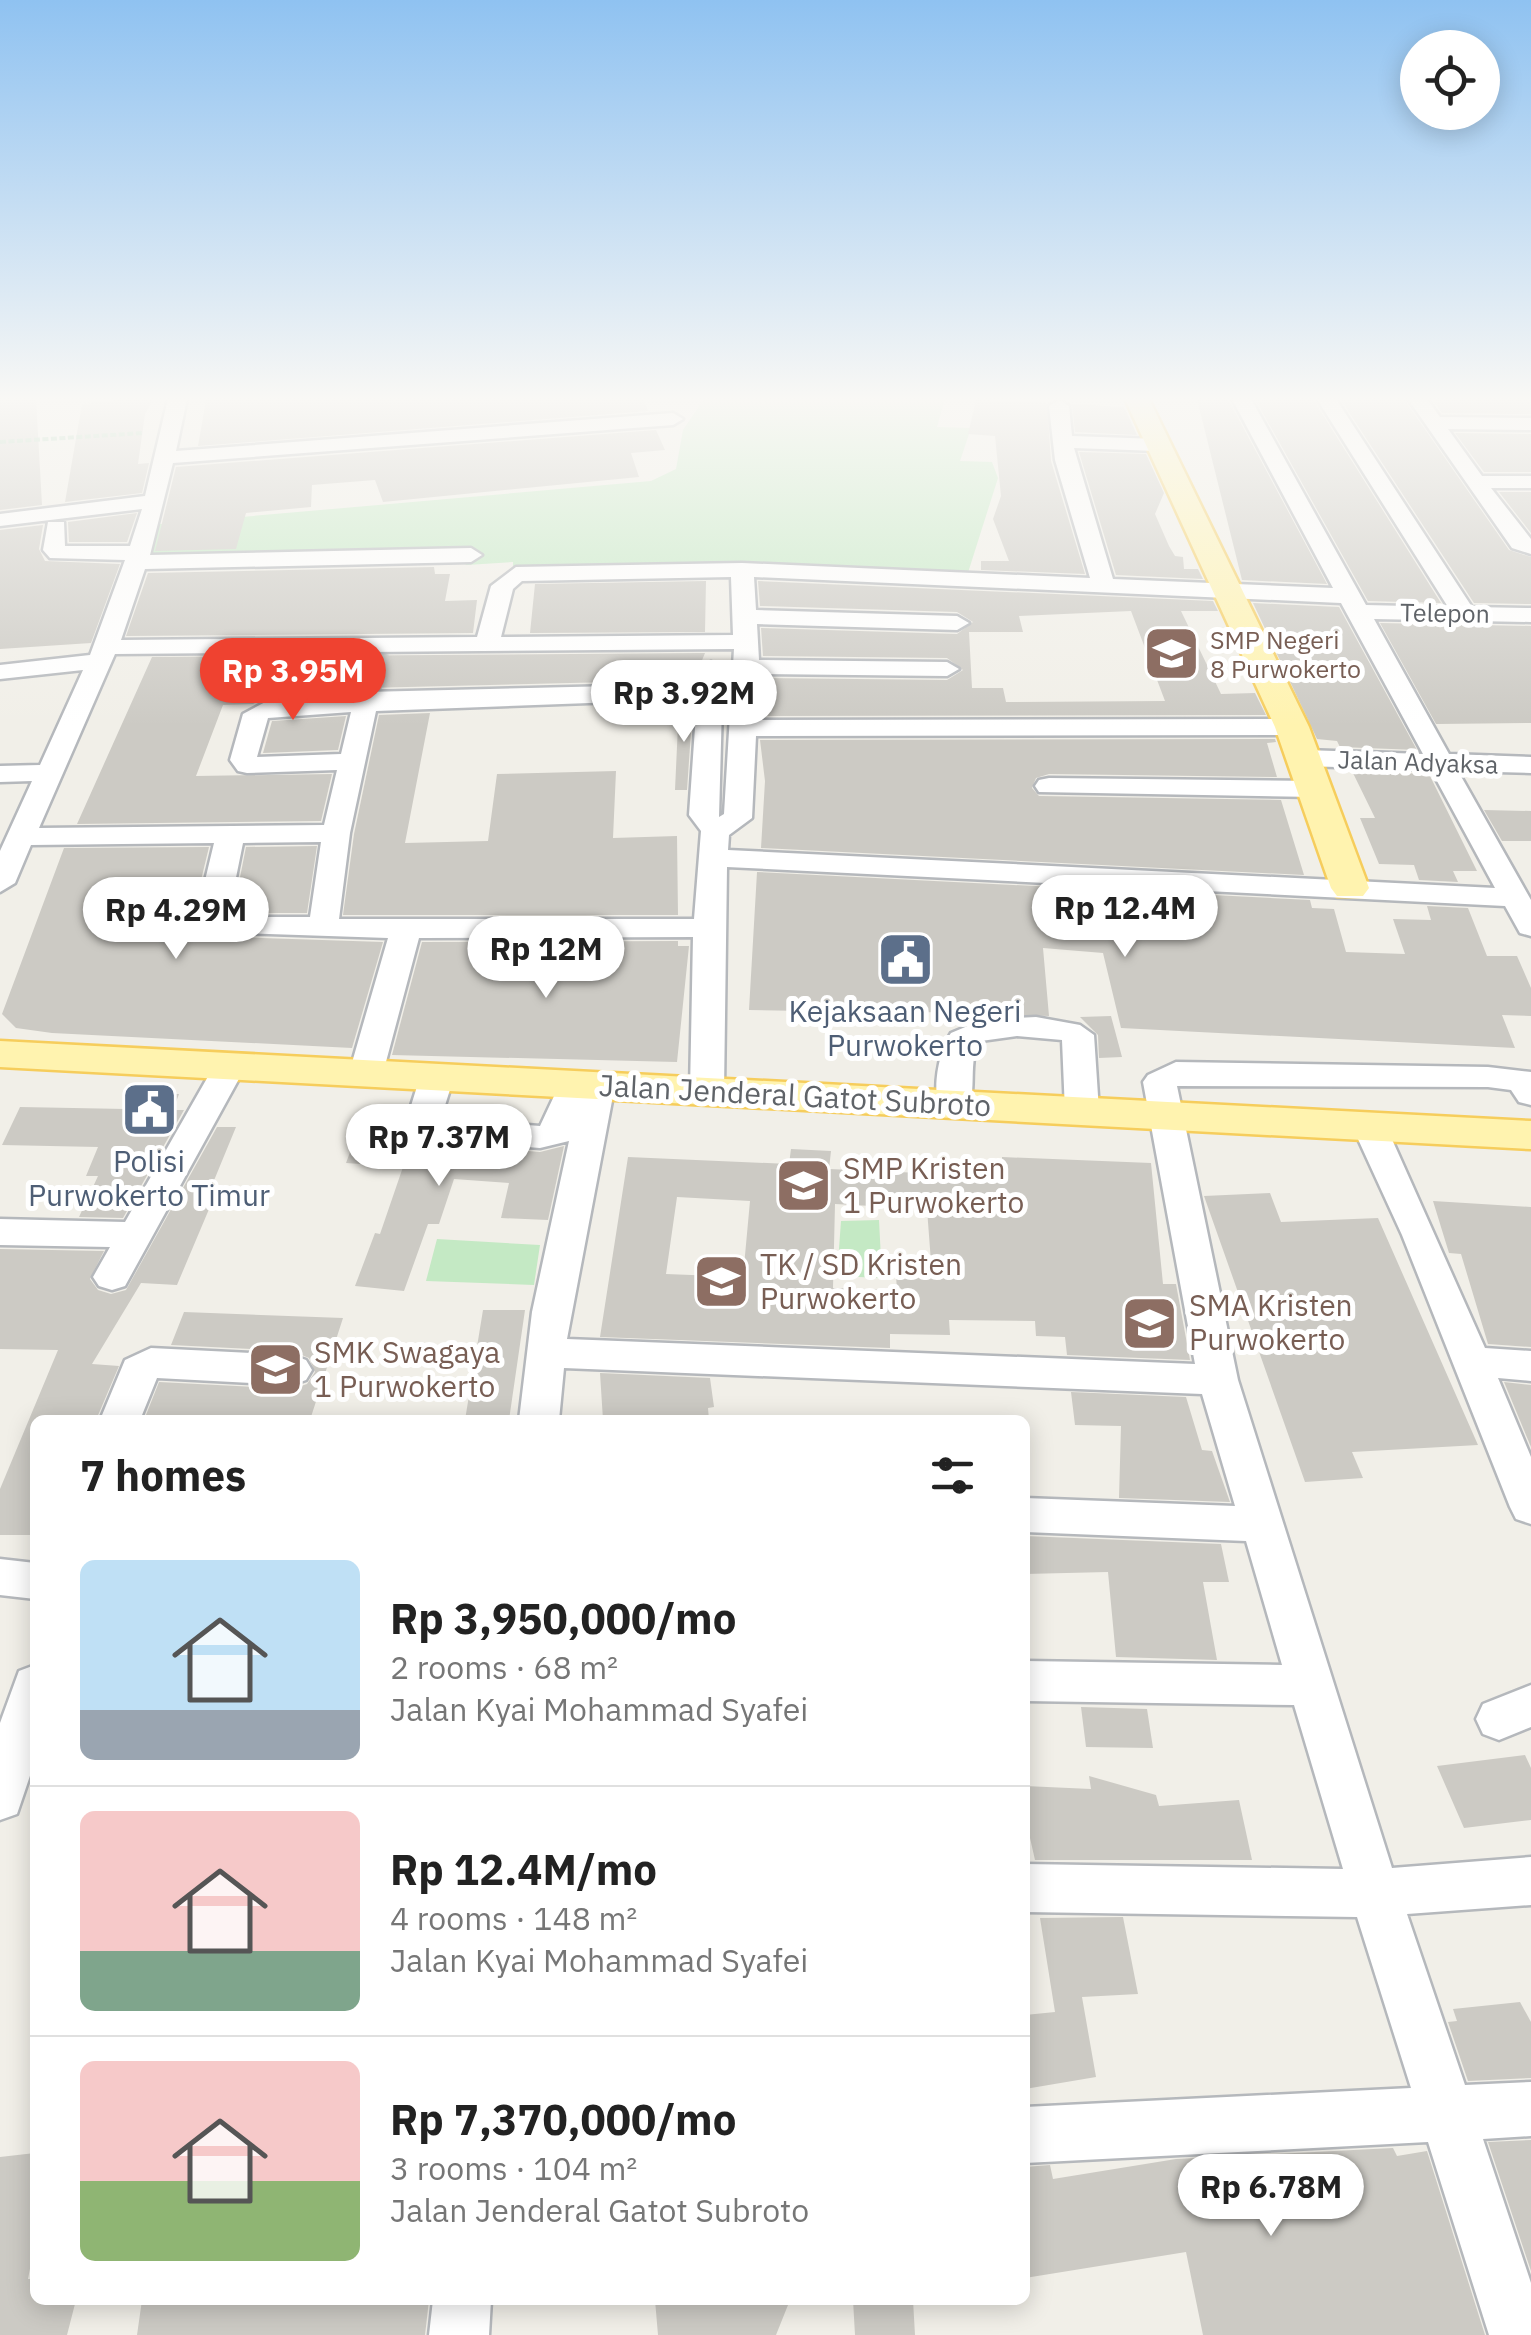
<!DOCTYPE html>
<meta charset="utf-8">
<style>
:root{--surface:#fff;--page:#f6f6f6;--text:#222;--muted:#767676;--line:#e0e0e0;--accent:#ef4230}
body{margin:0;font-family:"IBM Plex Sans",sans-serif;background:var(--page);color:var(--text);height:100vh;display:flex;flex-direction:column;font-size:38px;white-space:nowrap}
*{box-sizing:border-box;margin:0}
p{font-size:32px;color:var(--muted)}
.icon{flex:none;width:55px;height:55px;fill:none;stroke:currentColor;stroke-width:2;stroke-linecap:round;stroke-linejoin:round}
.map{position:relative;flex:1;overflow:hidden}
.sheet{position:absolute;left:30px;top:1415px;width:1000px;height:890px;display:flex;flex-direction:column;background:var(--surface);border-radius:15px;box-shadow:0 5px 25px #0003}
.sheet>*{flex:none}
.fabs{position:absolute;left:1400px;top:30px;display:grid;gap:20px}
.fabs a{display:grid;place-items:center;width:100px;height:100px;border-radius:50%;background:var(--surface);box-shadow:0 5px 25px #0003;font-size:50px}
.price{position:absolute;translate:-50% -85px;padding:0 22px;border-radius:35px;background:#fff;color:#222;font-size:32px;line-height:65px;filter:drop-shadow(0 2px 5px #0008)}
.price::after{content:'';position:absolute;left:50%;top:60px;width:30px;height:22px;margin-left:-15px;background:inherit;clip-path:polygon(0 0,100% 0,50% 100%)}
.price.current{background:var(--accent);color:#fff}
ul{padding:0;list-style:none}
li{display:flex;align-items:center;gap:30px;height:250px;padding:0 50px}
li+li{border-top:2px solid var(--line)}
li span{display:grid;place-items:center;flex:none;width:280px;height:200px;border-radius:15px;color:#555}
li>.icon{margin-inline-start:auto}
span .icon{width:120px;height:120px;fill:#fffc;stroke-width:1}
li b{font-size:42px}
h2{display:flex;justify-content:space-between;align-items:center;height:120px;padding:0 50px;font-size:42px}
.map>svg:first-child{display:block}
.green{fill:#c4e9c4}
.building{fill:#cccac4;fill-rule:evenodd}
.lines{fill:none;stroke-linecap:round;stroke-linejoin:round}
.minor-tunnel{stroke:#ccccc8;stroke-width:26;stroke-dasharray:26 14;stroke-linecap:butt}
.minor-casing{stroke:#b5b8bc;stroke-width:5}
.major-casing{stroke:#f6cd5c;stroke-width:5}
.path{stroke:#9ccaaa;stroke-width:4;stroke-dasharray:6 2.5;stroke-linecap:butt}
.minor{fill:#fff;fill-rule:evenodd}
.major{fill:#fff3af;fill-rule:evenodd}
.labels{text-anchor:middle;stroke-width:10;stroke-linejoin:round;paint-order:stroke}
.far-street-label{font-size:25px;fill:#5f6368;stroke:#fff}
.far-education-label{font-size:25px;fill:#785e54;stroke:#fff;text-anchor:start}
.service-label{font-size:30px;fill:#4e5e75;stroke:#fff}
.street-label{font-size:30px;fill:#5f6368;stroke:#fff}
.education-label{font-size:30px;fill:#785e54;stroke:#fff;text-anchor:start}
</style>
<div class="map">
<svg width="1531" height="2335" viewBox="0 0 1531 2335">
<rect width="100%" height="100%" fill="#f1efe8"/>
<!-- green -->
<path class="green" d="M704 399H945L937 427 971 428 960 461 992 462 998 478 966 579 669 567H513V562L467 565 435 552 136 562 150 525 651 481 676 469 683 430Z
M879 1220 882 1278 837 1276 841 1221Z
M437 1239 540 1245 534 1285 426 1281Z"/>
<!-- building -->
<path class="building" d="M0 399H36L42 505 0 510Z
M125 399H153L145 414 138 464 149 463 142 493 65 502 82 404Z
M643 399 648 411 198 446 206 400Z
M1197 399H1228L1327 584 1242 580Z
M1255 399H1313L1441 603 1368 601Z
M1404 399 1509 550 1531 557V604L1474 603 1341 400Z
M1432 399H1531V414L1442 413Z
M976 400 1047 403 1051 461 1085 574 981 570V561H1009L993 519 1001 496 995 436 968 434Z
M1072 404 1124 407 1137 435 1075 432Z
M656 430 665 450 631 453 639 477 383 502 375 480 312 485 311 507 246 513 236 549 155 551 176 467Z
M1455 433 1531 434V472H1484Z
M1079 452 1146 454 1164 493 1155 514 1169 546 1175 556 1183 557 1184 569H1198L1203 579 1116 575Z
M1499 492H1531V533Z
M137 513 127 542H69L68 522Z
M43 525 39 549 45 561 120 564 91 643 0 649V530Z
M434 567 435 574H450L445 601 477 600 473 633 126 636 148 573Z
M706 581 705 632 530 633 535 584Z
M758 581 1213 601 1218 611H1181L1221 694 1255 693 1266 715 761 716 763 678 947 680 963 670 947 658 763 656 761 628 957 634 973 622 957 612 760 606ZM1131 611 1165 701 1006 702 1003 688H972L969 632H1023L1019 616Z
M1253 603 1339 607 1417 750 1340 747 1337 741 1317 739Z
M1380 623 1531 626V723L1436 724Z
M705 653 694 680 366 688 271 695 253 704 223 705 196 776 332 774 321 821 77 824 152 657Z
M679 703H693L687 790H675Z
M430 713 405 843 488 841 497 774 616 771 613 838 677 836 678 915H343L354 834 379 715Z
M346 716 338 750 263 753 272 721Z
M1275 739 1276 742 1267 743 1277 777 1049 774 1036 778 1032 788 1039 796 1281 800 1304 875 761 848 765 781 760 740Z
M1352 771 1429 774 1477 871H1453L1458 882 1419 880 1414 865 1379 864 1360 818H1375Z
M1484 810 1531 811V841H1502Z
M317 846 307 913H233L246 847Z
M209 847 193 913 205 936 383 942 352 1048 52 1033 16 1028 2 1014 64 848Z
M757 872 1310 900 1312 908 1334 909 1346 952 1405 954 1393 919 1431 920 1427 906 1468 908 1487 956H1517L1531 988V1016L1502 1015 1515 1048 1121 1028 1103 953 1043 948 1049 1016 934 1012 901 1014V1022L863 1021 862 1012 749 1010Z
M678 941V946H689L677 1062 392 1055 422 942Z
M1111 1016 1122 1057 1099 1058 1098 1035 1080 1017Z
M133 1093 179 1094 173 1110H184L123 1218 79 1217 98 1176H86L98 1147 2 1145 20 1107 126 1109Z
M367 1106 405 1108 396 1133 420 1143 540 1152 564 1146 548 1220 501 1218 509 1183 454 1179 439 1224H428L404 1291 355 1286 375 1233 380 1234 403 1167 346 1163Z
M217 1127H236L208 1195H215L177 1285 141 1283 92 1364 119 1366 96 1420H35V1535H0V1489L58 1350 0 1349V1249L104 1251 90 1279 98 1290 111 1294 126 1290Z
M791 1149 831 1151 829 1169 944 1174V1161L1002 1163V1157L1151 1163 1163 1284H1176L1190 1360 1067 1355 1065 1337 1036 1336 1035 1321 949 1320 950 1335 890 1334V1348L600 1337 628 1157 789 1164ZM677 1197 750 1201 743 1277 666 1274ZM835 1204 927 1209 931 1262H895L897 1290 833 1288Z
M1270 1193 1281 1222 1378 1218 1478 1445 1352 1452 1363 1478 1305 1482 1204 1196Z
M1433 1201 1531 1207V1347L1488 1344 1461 1254 1449 1253Z
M483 1310H525L509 1420H465Z
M184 1312 343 1318 310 1420H144L159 1382 292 1389 307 1384 315 1372 309 1358 292 1351 171 1345Z
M600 1373 710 1378 714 1407 708 1408 709 1420H603Z
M1504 1382 1531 1385V1447Z
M1071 1392 1186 1397 1202 1450 1212 1451 1230 1502 1119 1498 1121 1426 1075 1425Z
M1025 1536 1221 1544 1229 1582H1203L1217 1660 1116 1657 1108 1572 1025 1574Z
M1081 1707 1147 1709 1153 1748 1086 1747Z
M1525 1755 1531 1768V1820L1464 1828 1437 1766Z
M1089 1776 1156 1795 1159 1806 1239 1800 1252 1860H1035L1025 1816V1786L1091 1789Z
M1123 1917 1138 1994 1082 1997 1096 2077 1025 2089V2015L1055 2012 1040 1918Z
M1520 2002 1531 2022V2078L1468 2081 1448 2022 1457 2021 1453 2009Z
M1531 2140V2271L1488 2142Z
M1393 2148 1397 2156 1427 2151 1485 2335H1203L1186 2252 1025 2278V2167L1050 2165 1053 2179 1176 2159Z
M35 2153V2243L28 2279H35V2300H76L67 2335H0V2157Z
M142 2300H429L425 2335H137Z
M655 2300H790L776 2335H658Z
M853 2300H913L915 2335H855Z"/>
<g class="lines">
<!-- minor-tunnel -->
<path class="minor-tunnel" d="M366 700 376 652"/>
<defs>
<path id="minor" d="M168 399H187L176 451 673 413 683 419 673 425 173 463 150 555 471 548 482 555 471 562 145 569 121 640 477 637 491 586 516 567 742 563 1090 578 1055 460 1049 406 1059 400 1069 406 1072 436 1157 439 1167 445 1157 451 1074 448 1113 579 1333 588 1232 399H1251L1366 605 1448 607 1317 399H1336L1472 607 1531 608V622L1374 619 1449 754 1531 757V773L1458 771 1531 900V936L1520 933 1505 906 727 867 724 1091 719 1099H695L690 1091 693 937 419 938 383 1073 378 1080H354L349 1073 388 938 205 932 197 914 214 843 31 845 15 883 0 892V851L32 781 0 782V766L40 765 83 670 0 679V665L90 655 125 560 50 558 43 550 48 522H64L65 546H130L142 509 0 526V514L145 496ZM731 577 733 635 501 637 513 589 522 581ZM754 577 1341 603 1423 754 1305 750 1292 758 1305 766 1431 770 1495 888 728 850 729 835 752 818 756 736 1292 735 1305 727 1292 719 757 720 759 674 947 676 959 669 947 662 759 660 757 624 957 630 969 623 957 616 756 610ZM734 649 724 814 719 817 723 669 711 662 699 669 698 684 366 692 271 699 243 714 230 760 238 771 247 773 337 770 324 825 39 828 115 654ZM697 699 689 815 701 831 694 919H339L350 833 376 711ZM351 712 341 754 257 757 268 718ZM321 842 310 917H228L243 843Z
M1408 399H1427L1440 417 1531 418V430L1448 429 1482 476H1531V488H1491L1531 539V554L1512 548Z
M1049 778 1317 781 1331 789 1317 797 1039 792 1035 786 1039 780Z
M1036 1017 1080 1025 1094 1035 1099 1111 1094 1119H1070L1065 1111 1062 1040 1017 1036 981 1041C966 1061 979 1091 966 1112H942C930 1094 939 1050 951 1033L982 1020Z
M230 1056 242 1059 246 1066 125 1286 112 1290 99 1286 93 1277 110 1247 0 1245V1219L125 1222 214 1066 218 1059Z
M1176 1062 1488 1067 1531 1072V1105L1519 1102 1511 1090 1488 1087 1177 1086 1238 1380 1392 1868 1531 1857V1905L1407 1914 1465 2085 1531 2082V2136L1483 2139 1531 2283V2335H1489L1428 2142 1025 2163V2107L1411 2088 1357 1917 1025 1912V1864L1343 1869 1294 1705 1025 1701V1661L1282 1665 1246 1541 1025 1532V1498L1235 1506 1202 1394 564 1368 559 1420H519L532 1312 569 1141 540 1148 421 1139 409 1136 404 1128 420 1077 425 1070H449L454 1077 441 1118 540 1126 563 1077 610 1078 615 1085 567 1339 1195 1364 1143 1082 1148 1075Z
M1369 1115 1381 1118 1386 1126 1485 1348 1531 1351V1381L1498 1378 1531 1457V1524L1516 1519 1510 1507 1402 1235 1352 1126 1357 1118Z
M151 1348 292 1355 306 1360 312 1370 306 1380 292 1385 157 1378 140 1420H100L125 1360Z
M0 1559 35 1563V1599L0 1595Z
M35 1665V1761L17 1814 0 1820V1723L19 1671Z
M1531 1685V1727L1499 1740 1483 1734 1476 1719 1483 1704Z
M433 2300H491L489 2335H429Z"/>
<path id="major" d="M1125 399H1149L1309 727 1369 888 1363 896H1337L1331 888 1275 727Z
M0 1041 1531 1121V1149L0 1067Z"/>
</defs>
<!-- minor casing -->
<use href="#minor" class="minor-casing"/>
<!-- major casing -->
<use href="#major" class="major-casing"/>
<!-- path -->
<path class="path" d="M0 442 143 433"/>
<!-- minor -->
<use href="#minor" class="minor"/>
<!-- major -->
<use href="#major" class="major"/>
</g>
<!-- sky -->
<linearGradient id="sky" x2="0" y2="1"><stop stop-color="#8fc2f1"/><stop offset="0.55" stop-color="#f9f8f5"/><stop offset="1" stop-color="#f9f8f5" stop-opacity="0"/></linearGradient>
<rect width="1531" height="726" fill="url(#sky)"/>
<!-- icons -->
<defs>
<symbol id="school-square" viewBox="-11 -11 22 22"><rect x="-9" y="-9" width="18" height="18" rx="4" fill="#8d6e63" stroke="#fff"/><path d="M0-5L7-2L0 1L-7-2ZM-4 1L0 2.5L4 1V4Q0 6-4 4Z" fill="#fff"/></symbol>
<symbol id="civic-square" viewBox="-11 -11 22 22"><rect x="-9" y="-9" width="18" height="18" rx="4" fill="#5c6f8a" stroke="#fff"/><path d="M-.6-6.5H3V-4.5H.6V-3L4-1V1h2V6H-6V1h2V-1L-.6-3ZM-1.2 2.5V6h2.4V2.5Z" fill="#fff"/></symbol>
</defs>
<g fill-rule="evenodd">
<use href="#school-square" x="1140" y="622" width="63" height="63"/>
<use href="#civic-square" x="874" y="928" width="63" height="63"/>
<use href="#civic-square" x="118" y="1078" width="63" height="63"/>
<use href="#school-square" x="772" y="1154" width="63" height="63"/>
<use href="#school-square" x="690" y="1250" width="63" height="63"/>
<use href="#school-square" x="1118" y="1292" width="63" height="63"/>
<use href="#school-square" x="244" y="1338" width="63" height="63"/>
</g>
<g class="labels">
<!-- far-street labels -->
<g class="far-street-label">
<text transform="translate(1445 613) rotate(1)" y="9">Telepon</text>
<text transform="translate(1418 762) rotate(2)" y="9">Jalan Adyaksa</text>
</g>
<!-- far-education labels -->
<g class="far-education-label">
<text x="1210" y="649">SMP Negeri<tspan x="1210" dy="29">8 Purwokerto</tspan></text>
</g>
<!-- service labels -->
<g class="service-label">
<text x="905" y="1022">Kejaksaan Negeri<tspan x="905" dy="34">Purwokerto</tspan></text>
<text x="149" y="1172">Polisi<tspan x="149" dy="34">Purwokerto Timur</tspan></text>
</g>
<!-- street labels -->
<g class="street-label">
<text transform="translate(795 1096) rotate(3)" y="10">Jalan Jenderal Gatot Subroto</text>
</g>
<!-- education labels -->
<g class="education-label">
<text x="843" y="1179">SMP Kristen<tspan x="843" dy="34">1 Purwokerto</tspan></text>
<text x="760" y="1275">TK / SD Kristen<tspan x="760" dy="34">Purwokerto</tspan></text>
<text x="1189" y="1316">SMA Kristen<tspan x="1189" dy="34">Purwokerto</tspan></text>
<text x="314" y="1363">SMK Swagaya<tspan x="314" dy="34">1 Purwokerto</tspan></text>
</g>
</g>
</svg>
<div class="fabs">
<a><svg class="icon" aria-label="locate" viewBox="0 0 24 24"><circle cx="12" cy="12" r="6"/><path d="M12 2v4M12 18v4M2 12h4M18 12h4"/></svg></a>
</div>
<b class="price current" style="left:293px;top:723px">Rp 3.95M</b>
<b class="price" style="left:684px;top:745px">Rp 3.92M</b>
<b class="price" style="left:1125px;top:960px">Rp 12.4M</b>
<b class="price" style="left:176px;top:962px">Rp 4.29M</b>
<b class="price" style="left:546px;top:1001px">Rp 12M</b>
<b class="price" style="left:439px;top:1189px">Rp 7.37M</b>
<b class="price" style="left:1271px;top:2239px">Rp 6.78M</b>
<section class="sheet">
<h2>7 homes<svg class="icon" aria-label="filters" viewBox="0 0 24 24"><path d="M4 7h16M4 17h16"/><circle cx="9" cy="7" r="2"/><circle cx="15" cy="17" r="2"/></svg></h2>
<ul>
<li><span style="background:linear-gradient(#bfe0f5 75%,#9aa5b1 0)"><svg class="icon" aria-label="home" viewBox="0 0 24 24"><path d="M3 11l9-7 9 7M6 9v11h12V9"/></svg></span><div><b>Rp 3,950,000/mo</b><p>2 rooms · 68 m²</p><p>Jalan Kyai Mohammad Syafei</p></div></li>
<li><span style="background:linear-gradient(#f6c9c9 70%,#7fa58c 0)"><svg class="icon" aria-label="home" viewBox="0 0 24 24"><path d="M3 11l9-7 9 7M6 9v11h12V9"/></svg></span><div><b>Rp 12.4M/mo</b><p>4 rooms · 148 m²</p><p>Jalan Kyai Mohammad Syafei</p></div></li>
<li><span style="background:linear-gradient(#f6c9c9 60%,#8fb573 0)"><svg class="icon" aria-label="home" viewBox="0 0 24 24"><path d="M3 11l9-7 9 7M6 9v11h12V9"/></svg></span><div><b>Rp 7,370,000/mo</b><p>3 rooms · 104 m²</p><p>Jalan Jenderal Gatot Subroto</p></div></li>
</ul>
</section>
</div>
